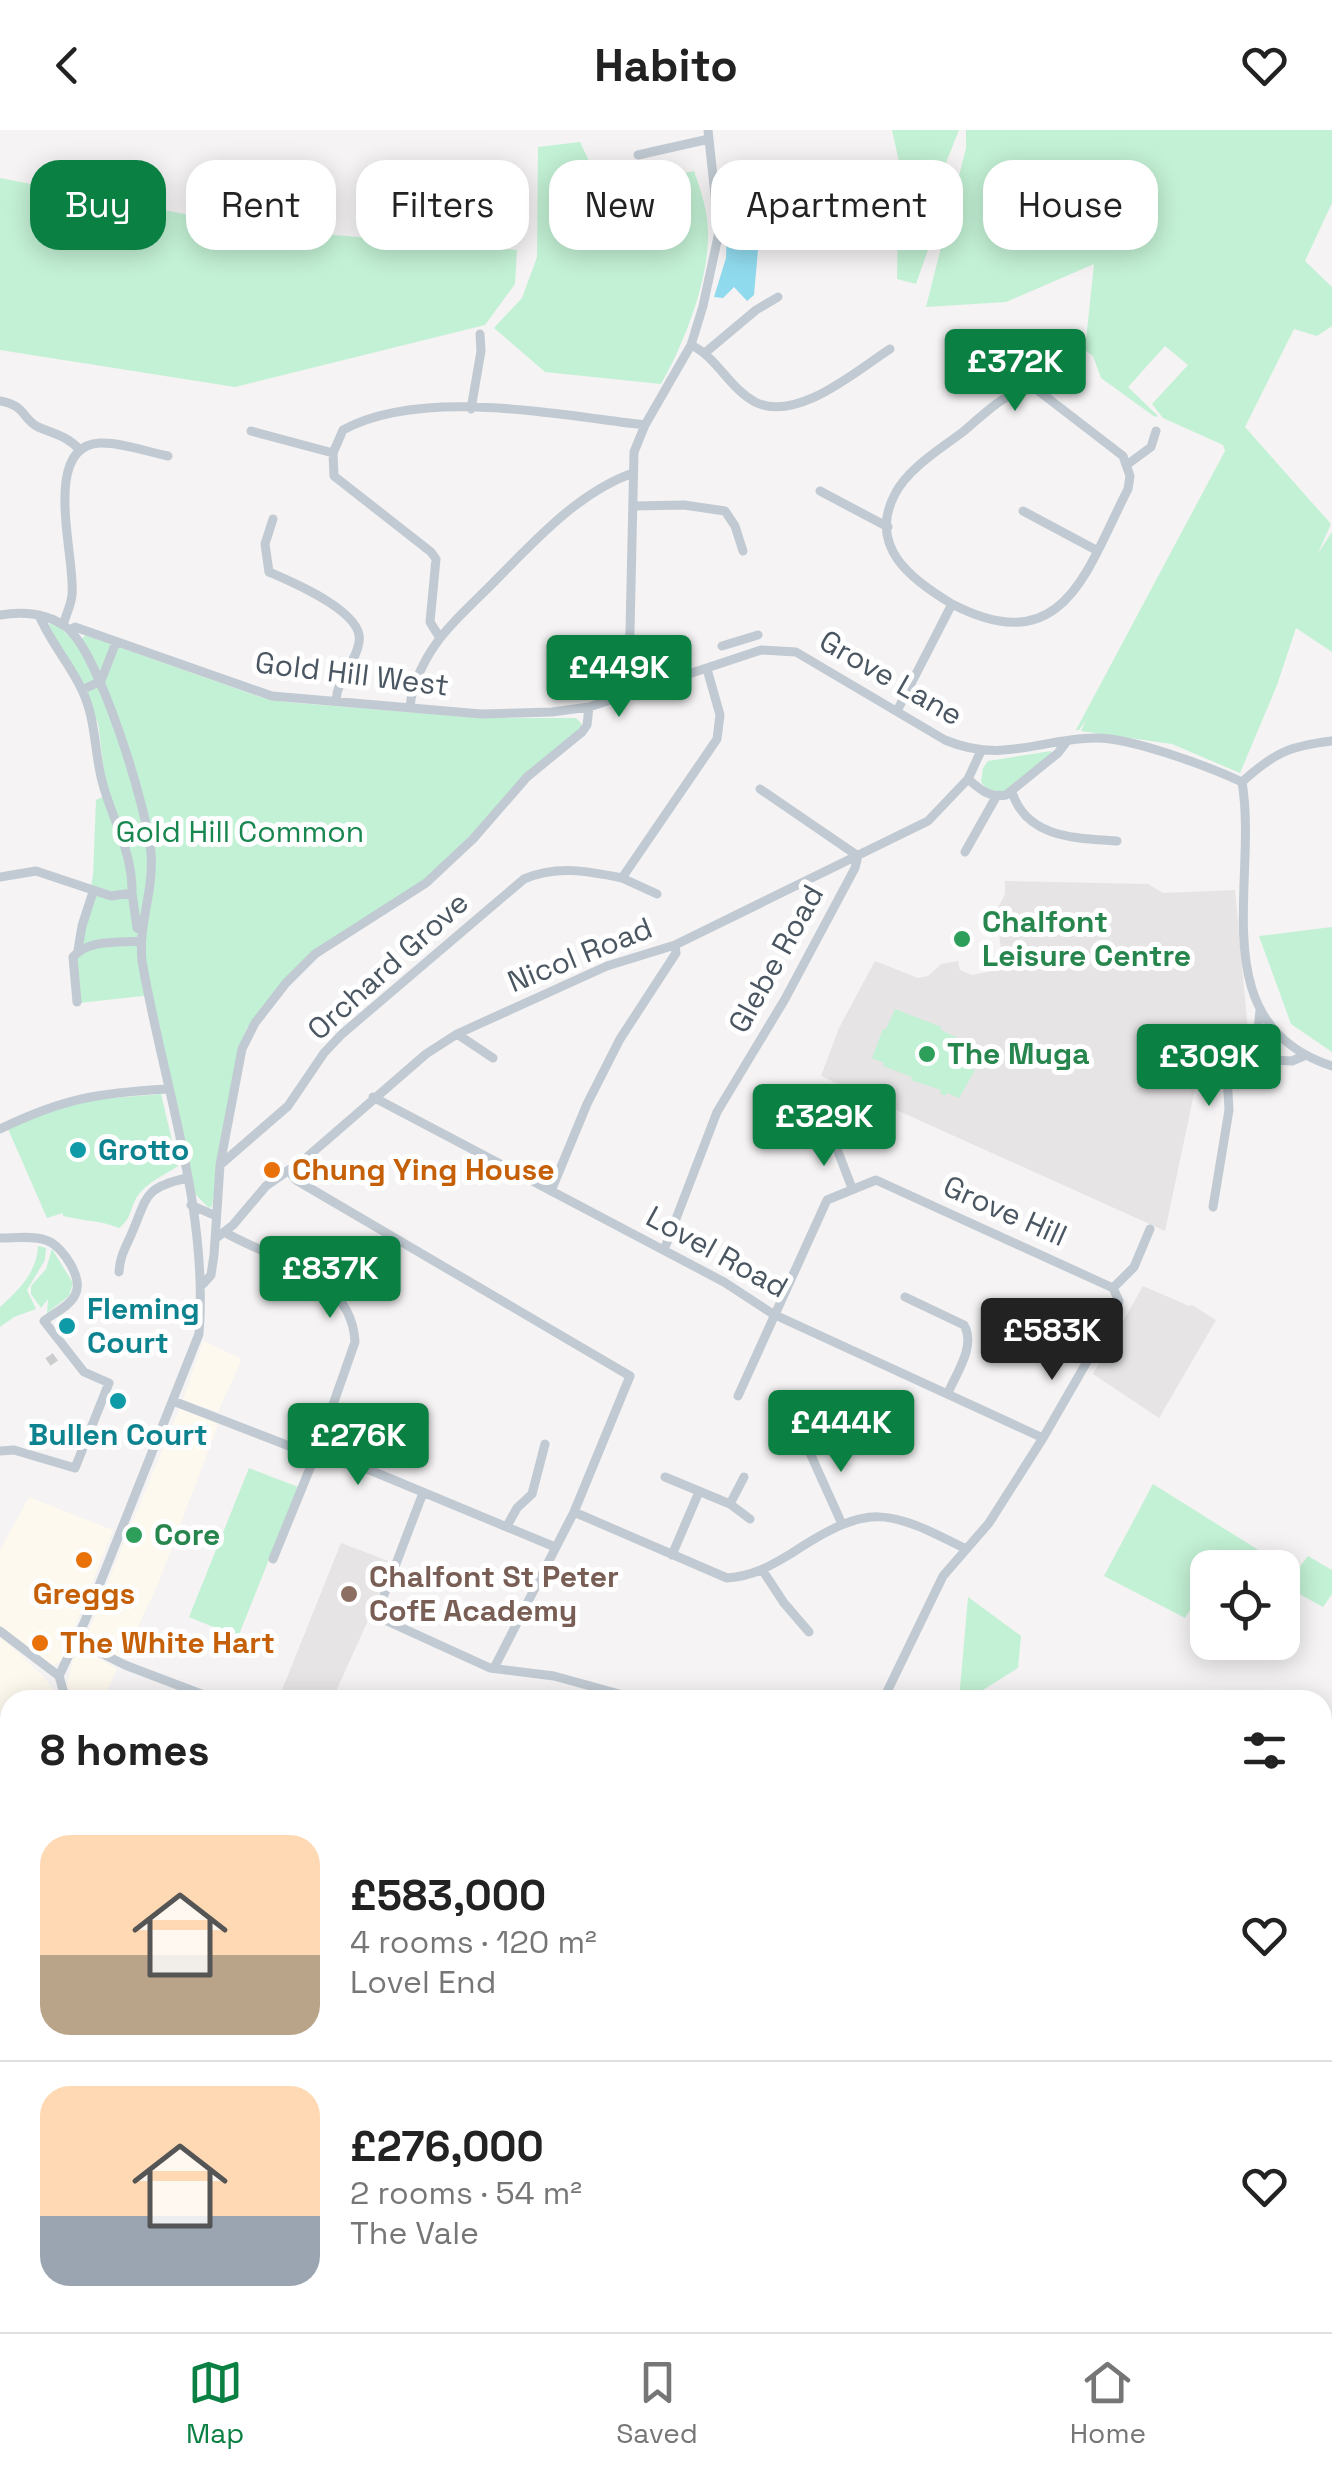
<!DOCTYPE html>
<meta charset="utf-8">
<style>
:root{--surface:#fff;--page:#f6f6f6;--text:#222;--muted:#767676;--line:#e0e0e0;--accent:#0b8043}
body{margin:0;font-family:"Space Grotesk",sans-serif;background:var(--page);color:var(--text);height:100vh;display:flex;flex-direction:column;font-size:38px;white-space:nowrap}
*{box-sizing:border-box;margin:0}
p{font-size:32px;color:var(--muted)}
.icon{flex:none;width:55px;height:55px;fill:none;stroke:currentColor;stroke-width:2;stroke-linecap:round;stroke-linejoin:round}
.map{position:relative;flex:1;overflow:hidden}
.details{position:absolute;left:0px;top:1560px;width:1332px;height:642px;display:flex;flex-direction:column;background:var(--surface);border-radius:30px 30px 0 0;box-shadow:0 5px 25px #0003}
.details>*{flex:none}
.top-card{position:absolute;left:30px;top:30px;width:1272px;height:90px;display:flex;gap:20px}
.controls{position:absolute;left:1190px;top:1420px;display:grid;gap:20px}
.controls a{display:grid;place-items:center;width:110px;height:110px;border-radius:20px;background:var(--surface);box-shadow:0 5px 25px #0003;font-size:50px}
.price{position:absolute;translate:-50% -85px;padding:0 22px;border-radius:10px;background:var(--accent);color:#fff;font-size:32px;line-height:65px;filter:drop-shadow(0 2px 5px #0008)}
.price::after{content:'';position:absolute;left:50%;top:60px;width:30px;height:22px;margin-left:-15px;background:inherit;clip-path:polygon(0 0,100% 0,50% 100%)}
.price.on{background:#222;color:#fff}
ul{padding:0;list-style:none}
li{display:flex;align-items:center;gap:30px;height:250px;padding:0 40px}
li+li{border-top:2px solid var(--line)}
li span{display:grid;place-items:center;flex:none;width:280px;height:200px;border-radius:30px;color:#555}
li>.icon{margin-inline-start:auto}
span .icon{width:120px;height:120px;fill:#fffc;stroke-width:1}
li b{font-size:42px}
h2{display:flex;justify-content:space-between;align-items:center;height:120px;padding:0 40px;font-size:42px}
.pill{padding:0 35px;border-radius:30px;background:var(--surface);box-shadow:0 5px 25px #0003;font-size:35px;line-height:90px}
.pill.on{background:var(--accent);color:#fff}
header{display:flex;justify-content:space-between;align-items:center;height:130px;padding:0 40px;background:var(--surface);font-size:45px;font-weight:700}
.tabs{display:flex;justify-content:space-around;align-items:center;height:140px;border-top:2px solid var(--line);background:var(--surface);font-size:28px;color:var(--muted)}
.tabs a{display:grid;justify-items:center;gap:5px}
.tabs .on{color:var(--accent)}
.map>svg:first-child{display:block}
.commercial{fill:#fdf9ef}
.education{fill:#e6e4e5}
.green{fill:#c3f1d5}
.water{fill:#90daee}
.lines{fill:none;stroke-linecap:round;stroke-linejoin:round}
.stream{stroke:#90daee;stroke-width:2.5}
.minor-tunnel{stroke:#caccce;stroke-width:9;stroke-dasharray:9 4.5;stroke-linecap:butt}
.highway-casing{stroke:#7690ad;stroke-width:15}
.minor{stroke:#c1cad2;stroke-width:9}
.highway{stroke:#8ba5c1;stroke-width:12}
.leisure-dot{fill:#2e9e5b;stroke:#fff;stroke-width:4}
.culture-dot{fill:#0f9aa8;stroke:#fff;stroke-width:4}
.food-dot{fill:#e8710a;stroke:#fff;stroke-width:4}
.education-dot{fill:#8d6e63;stroke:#fff;stroke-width:4}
.labels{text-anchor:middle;stroke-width:10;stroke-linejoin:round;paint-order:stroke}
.street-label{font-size:30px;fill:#4a5661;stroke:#fff}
.park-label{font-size:30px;fill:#17864f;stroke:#fff}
.leisure-label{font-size:30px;font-weight:bold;fill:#27864d;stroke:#fff;text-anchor:start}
.culture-label{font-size:30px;font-weight:bold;fill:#0d838f;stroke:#fff;text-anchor:start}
.food-label{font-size:30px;font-weight:bold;fill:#c56008;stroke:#fff;text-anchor:start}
.education-label{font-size:30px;font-weight:bold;fill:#785e54;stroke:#fff;text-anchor:start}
</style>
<header><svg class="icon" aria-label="back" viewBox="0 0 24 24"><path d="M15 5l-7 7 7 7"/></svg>Habito<svg class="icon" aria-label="heart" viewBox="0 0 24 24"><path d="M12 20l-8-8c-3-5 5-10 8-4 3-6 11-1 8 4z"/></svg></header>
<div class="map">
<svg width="1332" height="2202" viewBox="0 0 1332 2202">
<rect width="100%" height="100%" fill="#f5f3f3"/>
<!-- commercial -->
<path class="commercial" d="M203 1211 242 1229 218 1282 183 1270Z
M180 1277 219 1292 158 1454 123 1529 87 1511V1504L98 1479 96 1475 101 1461H104Z
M29 1367 113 1400 62 1530 53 1536 0 1499V1420Z
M0 1506 43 1546 62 1570H10V1697L0 1694Z
M86 1521 117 1539 103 1569 72 1570 67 1557 73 1528Z"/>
<!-- education -->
<path class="education" d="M1005 751 1148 754 1163 763 1235 760 1249 912 1206 907 1165 1101 821 946 839 898 875 831 918 848 928 846 941 834 958 831 960 840 972 845 1011 837 1009 825 1002 826 996 782 1005 764Z
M1143 1156 1189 1176 1192 1175 1216 1190 1159 1288 1093 1244Z
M341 1413 391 1432 366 1495 332 1570H278Z"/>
<!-- green -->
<path class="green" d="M892 0H959L933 65 929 117 916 154 897 149 899 32Z
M966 0H1332V73L1305 131 1332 157V196L1317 206 1294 199 1245 297 1331 394 1318 423 1332 402V522L1296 498 1277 555 1240 643 1172 614 1081 601 1086 590 1079 600H1076L1225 321 1223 315 1163 288 1152 274 1188 235 1165 216 1128 257 1158 286 1155 287 1101 248 1093 226 1085 220 1094 134 1006 172 926 177 966 18Z
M580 12 603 61 694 41C701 61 708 81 708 103 709 150 684 214 661 254L545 242 494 198 522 168 537 127 538 17Z
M0 48 261 99 517 120 515 154 485 195 235 257 0 220Z
M48 493 59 497 74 510 83 508 85 505 260 567 286 572 479 588H576L581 593V597L427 748 309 825 277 859 247 898 238 919 212 1076 209 1078 195 1064 152 865 79 873 75 833 93 746 96 670 107 665 98 593Z
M1051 621V624L1003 662 987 659 981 652 983 638 988 631Z
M1332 797V922L1291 894 1259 806Z
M895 879 941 897V900L964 911 966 909 981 919 972 938 975 940 959 968 947 963 945 966 940 963 941 960 911 950 912 947 883 936 884 933 872 928 883 899H886Z
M161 964 178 1036C165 1045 149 1051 139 1064 130 1076 132 1089 119 1098 100 1090 83 1091 63 1086V1083L47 1088 8 999 44 981 92 970Z
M38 1116 46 1118 45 1130 27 1160 36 1179 14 1187 0 1197V1177C19 1160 37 1142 38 1116Z
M52 1119 73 1153 69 1166 47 1183 48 1169 41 1178 31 1164V1156L46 1139Z
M249 1338 298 1357 238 1507 189 1487Z
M1153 1354 1295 1443 1308 1426 1332 1440V1464L1323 1477 1283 1455 1282 1438 1250 1437 1226 1425 1218 1437 1208 1438 1207 1454 1185 1488 1104 1446Z
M968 1467 1021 1506 1018 1538 967 1570H959Z
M1323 2054 1332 2063V2187L1323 2183Z
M1323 2188 1332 2194V2202H865L871 2192H1322Z"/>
<!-- water -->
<path class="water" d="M727 100H739L758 120 754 165 747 171 734 157 723 168 714 167 726 128Z"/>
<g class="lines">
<!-- stream -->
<path class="stream" d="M1289 2192 1301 2202"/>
<!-- minor-tunnel -->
<path class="minor-tunnel" d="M48 1232 58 1225"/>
<defs>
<path id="highway" d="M0 1702 10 1706
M0 1722 10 1726
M735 2192 750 2202"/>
</defs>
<!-- highway casing -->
<use href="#highway" class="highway-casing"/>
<!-- minor -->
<path class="minor" d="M638 25 709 9
M716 57 725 59 735 70
M691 215C717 227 729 258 755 272 797 293 856 241 890 219
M706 222 756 180 778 167
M1036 259C1042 235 1055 223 1078 213
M0 271C27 276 21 288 38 297 55 304 67 306 80 320
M471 279 481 221 480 204
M251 301 333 323
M1128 334 1151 317 1156 301
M820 361 888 397
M635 376 684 375 725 381 735 396 743 421
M1023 381 1096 420
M273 389 265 414 269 442C292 452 365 482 359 512 356 534 337 547 336 571
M0 485C22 481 47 483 66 497 99 521 148 681 151 724 154 761 138 795 142 831 163 953 209 1079 199 1204L85 1491 59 1546
M39 485C50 512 70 534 82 560 96 589 94 620 102 651 112 690 133 722 132 763
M63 495C66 485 71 475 72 465 76 428 40 316 100 313 121 312 147 322 168 326
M70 500 75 497 272 566 481 584 552 582 589 577 761 520 796 522 945 610C1002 634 1039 609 1095 608 1130 607 1210 637 1242 652
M440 508 430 492 436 429 431 422 334 346 333 323 343 300C422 257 558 285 645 295
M722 516 758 505
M82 560 101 551 116 512
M636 563 629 545 634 322 645 295 691 215 703 176 719 102 708 0
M410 577C412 553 426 526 441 507 455 489 473 473 489 457 531 415 576 363 633 343
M897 581 952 474C912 450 867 417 895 364 908 338 942 318 964 301 986 283 1006 259 1036 259L1123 326 1130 346 1128 359C1086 441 1064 532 952 474
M968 649C981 660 989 668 1006 665L1058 623 1067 611
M1242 652C1259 752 1201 893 1332 936
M1242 652C1274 623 1289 616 1332 611
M1012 662C1027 709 1077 708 1117 711
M965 722 996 667
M0 747 36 741 111 766 132 763 137 798 141 800
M622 748 657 764
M78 820 82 796 93 762
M77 872 73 827C88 809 118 813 140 811
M1260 881C1257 903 1258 913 1273 930L1292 931 1306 925
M457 904 493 928
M373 967 724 1152 773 1184 1043 1308
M820 996a10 10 0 1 1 20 0a10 10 0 1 1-20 0Z
M0 999C64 968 98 963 168 959
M832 1006 852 1058
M220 1035 288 976 324 923 342 904 524 749C557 735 588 741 622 748L717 609 720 585 707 539
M289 1041 296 1050 630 1246 574 1382 494 1538
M551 1061 587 974 620 909 676 823 675 815
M191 1075 216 1086
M1213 1077 1229 980 1227 946 1261 916
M226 1103C273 1130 352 1145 355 1212L315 1326 273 1429
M0 1108C14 1108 36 1105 48 1111 63 1117 84 1149 75 1165 70 1176 54 1183 44 1191L84 1242 109 1253 75 1338 14 1320 0 1321
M215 1109 233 1095 266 1056 306 1028 426 924 457 904 607 836 675 815 928 691 968 649 981 621
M664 1120 717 982 785 869 855 738 858 726 760 659
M119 1142C120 1126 125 1119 131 1105 148 1067 142 1058 187 1048
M203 1154 211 1145 214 1125 220 1035 242 919 255 893 286 853 315 824 426 753 473 709 527 647 582 602 587 595 589 577
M905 1167 964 1195C976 1216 957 1242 948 1263
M738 1266 827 1070 876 1050 1113 1158
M173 1271 315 1326 372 1341 555 1417
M805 1312 842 1394
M665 1347 730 1374 750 1389
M423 1363 376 1486 490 1538 554 1546 641 1570
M730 1374 744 1347
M574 1382 727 1448C753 1446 769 1437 792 1423 870 1372 887 1379 966 1419
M507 1396 517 1378 532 1364 545 1314
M672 1425 699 1362
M763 1441 784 1473 809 1502
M0 1501 59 1546 66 1570
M77 1511 125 1535 217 1570
M883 1570 943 1446 989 1393 1043 1308 1115 1183 1119 1171 1113 1158 1134 1137 1150 1099
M0 1988 10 1973
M0 2162 3 2158
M125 2192 143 2202
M379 2192 392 2202
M595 2192 597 2202
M664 2192 689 2202
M75 2202 80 2193
M195 2202 199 2192
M520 2202 523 2192"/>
<!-- highway -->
<use href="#highway" class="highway"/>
</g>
<!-- markers -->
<g class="leisure-dot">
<circle cx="962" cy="809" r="10"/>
<circle cx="927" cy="924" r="10"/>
<circle cx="134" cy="1405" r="10"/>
</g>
<g class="culture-dot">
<circle cx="78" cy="1020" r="10"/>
<circle cx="67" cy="1196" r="10"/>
<circle cx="118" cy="1271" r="10"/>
</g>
<g class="food-dot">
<circle cx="272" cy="1040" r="10"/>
<circle cx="84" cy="1430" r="10"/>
<circle cx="40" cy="1513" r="10"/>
</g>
<circle class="education-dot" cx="349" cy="1464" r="10"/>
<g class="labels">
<!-- street labels -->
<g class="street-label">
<text transform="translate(352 544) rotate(7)" y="10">Gold Hill West</text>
<text transform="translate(891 548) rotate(30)" y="10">Grove Lane</text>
<text transform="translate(580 825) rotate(-22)" y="10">Nicol Road</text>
<text transform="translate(776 829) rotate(-61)" y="10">Glebe Road</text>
<text transform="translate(388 836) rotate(-42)" y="10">Orchard Grove</text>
<text transform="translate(1005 1081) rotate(24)" y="10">Grove Hill</text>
<text transform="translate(717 1122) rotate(29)" y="10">Lovel Road</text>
</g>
<!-- park labels -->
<g class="park-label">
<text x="240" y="712">Gold Hill Common</text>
</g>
<!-- leisure labels -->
<g class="leisure-label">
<text x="982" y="802">Chalfont<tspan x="982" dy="34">Leisure Centre</tspan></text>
<text x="947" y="934">The Muga</text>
<text x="154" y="1415">Core</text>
</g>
<!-- culture labels -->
<g class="culture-label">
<text x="98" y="1030">Grotto</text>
<text x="87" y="1189">Fleming<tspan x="87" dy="34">Court</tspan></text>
<text x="118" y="1315" text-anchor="middle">Bullen Court</text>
</g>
<!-- food labels -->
<g class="food-label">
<text x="292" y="1050">Chung Ying House</text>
<text x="84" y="1474" text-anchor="middle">Greggs</text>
<text x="60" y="1523">The White Hart</text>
</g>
<!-- education labels -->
<g class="education-label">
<text x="369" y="1457">Chalfont St Peter<tspan x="369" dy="34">CofE Academy</tspan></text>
</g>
</g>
</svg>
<div class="controls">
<a><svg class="icon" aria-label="locate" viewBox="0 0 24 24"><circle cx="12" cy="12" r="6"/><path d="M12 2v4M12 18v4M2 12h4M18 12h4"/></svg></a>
</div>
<b class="price" style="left:1015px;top:284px">£372K</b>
<b class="price" style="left:619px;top:590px">£449K</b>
<b class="price" style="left:1209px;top:979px">£309K</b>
<b class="price" style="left:824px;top:1039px">£329K</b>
<b class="price" style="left:330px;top:1191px">£837K</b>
<b class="price on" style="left:1052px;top:1253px">£583K</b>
<b class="price" style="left:841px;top:1345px">£444K</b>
<b class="price" style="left:358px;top:1358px">£276K</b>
<div class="top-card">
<a class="pill on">Buy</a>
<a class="pill">Rent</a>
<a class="pill">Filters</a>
<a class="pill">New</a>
<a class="pill">Apartment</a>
<a class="pill">House</a>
</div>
<section class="details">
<h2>8 homes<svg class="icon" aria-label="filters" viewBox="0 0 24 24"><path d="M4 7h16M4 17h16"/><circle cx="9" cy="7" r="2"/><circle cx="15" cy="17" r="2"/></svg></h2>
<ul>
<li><span style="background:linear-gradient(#ffd9b3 60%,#b9a48a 0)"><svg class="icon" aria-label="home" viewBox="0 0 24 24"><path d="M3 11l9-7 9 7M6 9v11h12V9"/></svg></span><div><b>£583,000</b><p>4 rooms · 120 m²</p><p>Lovel End</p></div><svg class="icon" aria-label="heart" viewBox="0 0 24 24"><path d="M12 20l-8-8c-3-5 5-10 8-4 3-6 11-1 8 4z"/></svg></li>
<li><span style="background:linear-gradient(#ffd9b3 65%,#9aa5b1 0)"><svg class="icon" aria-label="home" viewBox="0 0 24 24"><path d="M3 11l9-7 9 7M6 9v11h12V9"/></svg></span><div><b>£276,000</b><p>2 rooms · 54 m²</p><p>The Vale</p></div><svg class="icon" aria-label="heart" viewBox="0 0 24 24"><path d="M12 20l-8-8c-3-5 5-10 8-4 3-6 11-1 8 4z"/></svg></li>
</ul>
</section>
</div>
<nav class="tabs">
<a class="on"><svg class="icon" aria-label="map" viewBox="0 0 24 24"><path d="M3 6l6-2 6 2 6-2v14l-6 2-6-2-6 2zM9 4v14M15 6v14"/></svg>Map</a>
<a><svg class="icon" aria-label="saved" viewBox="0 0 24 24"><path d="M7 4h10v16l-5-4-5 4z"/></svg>Saved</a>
<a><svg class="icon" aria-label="home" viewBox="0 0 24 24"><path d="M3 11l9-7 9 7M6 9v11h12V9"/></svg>Home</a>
</nav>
